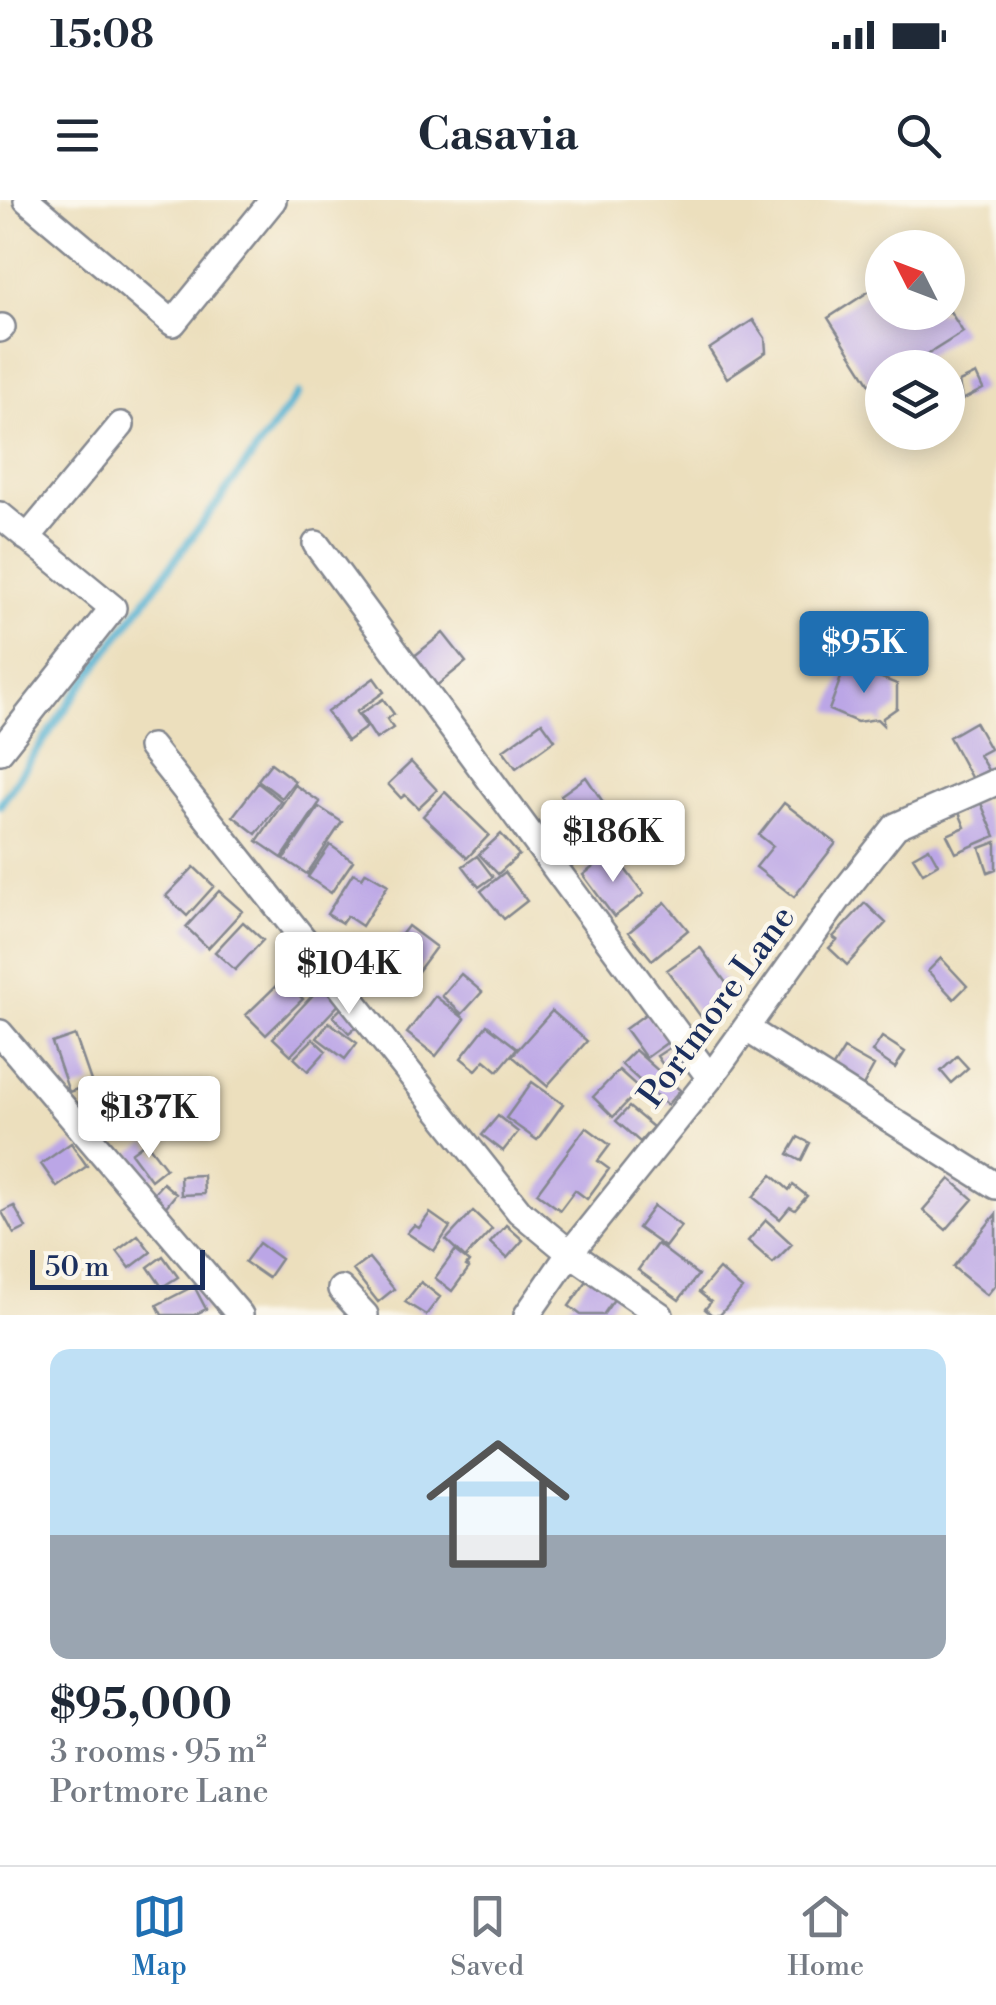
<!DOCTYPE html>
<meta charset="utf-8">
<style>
:root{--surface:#fff;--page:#f6f6f7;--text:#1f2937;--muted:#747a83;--line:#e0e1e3;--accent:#1f6fb2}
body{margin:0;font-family:"Libre Bodoni",serif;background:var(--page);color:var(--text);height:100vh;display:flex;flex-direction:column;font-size:38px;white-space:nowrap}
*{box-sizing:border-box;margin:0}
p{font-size:32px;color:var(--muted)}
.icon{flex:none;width:55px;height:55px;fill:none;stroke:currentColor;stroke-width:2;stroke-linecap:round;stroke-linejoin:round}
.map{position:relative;height:1115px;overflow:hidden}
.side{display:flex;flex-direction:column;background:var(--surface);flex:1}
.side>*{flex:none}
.needle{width:65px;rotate:312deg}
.buttons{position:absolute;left:865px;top:30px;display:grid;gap:20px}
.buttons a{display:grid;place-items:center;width:100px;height:100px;border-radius:50%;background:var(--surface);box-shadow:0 5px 25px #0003;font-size:50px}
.scale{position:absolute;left:30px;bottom:25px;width:175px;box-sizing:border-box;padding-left:10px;border:5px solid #1b2f5e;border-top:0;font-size:28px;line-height:35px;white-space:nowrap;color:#1b2f5e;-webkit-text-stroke:8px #fbf7ec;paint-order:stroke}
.price{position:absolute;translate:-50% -85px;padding:0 22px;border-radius:10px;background:#fff;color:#222;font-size:32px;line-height:65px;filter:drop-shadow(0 2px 5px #0008)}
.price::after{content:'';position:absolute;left:50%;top:60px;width:30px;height:22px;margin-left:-15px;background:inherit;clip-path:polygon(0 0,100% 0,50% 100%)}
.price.active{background:var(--accent);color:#fff}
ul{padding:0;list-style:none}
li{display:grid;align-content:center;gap:20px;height:530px;padding:0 50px}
li span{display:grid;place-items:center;height:310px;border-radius:20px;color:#555}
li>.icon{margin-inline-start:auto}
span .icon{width:180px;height:180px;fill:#fffc;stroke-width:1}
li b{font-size:42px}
.status{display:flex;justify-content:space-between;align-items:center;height:70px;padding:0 50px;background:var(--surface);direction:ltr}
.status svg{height:28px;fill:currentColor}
header{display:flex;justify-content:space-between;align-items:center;height:130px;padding:0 50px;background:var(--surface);font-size:45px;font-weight:800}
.dock{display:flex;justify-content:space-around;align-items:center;height:140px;border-top:2px solid var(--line);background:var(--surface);font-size:28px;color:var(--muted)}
.dock a{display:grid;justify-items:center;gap:5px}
.dock .active{color:var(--accent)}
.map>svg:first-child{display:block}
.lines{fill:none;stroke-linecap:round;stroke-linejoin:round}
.stream{stroke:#52b1d1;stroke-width:8}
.building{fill:#bba6e6}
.minor-casing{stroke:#84878e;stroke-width:30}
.minor{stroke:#fff;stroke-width:25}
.labels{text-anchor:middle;stroke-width:9;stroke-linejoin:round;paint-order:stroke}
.street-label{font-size:35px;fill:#1b2f5e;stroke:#fbf7ec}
</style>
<div class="status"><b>15:08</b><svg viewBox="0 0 49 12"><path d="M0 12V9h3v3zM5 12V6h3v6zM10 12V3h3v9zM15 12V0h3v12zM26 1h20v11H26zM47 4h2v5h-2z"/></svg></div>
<header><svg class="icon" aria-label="menu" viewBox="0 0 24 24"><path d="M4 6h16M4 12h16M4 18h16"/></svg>Casavia<svg class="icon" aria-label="search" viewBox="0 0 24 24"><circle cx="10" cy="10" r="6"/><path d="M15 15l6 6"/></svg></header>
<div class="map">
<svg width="996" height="1115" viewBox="0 0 996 1115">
<rect width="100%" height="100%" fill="#fbf7ec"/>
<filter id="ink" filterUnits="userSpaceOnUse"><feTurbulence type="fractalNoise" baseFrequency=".01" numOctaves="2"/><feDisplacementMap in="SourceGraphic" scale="20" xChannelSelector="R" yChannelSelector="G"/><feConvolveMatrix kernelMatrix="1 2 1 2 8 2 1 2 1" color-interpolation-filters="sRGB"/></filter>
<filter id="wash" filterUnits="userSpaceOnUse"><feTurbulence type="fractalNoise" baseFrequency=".0048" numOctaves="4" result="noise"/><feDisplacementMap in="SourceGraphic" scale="40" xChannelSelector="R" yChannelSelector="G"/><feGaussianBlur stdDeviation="2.25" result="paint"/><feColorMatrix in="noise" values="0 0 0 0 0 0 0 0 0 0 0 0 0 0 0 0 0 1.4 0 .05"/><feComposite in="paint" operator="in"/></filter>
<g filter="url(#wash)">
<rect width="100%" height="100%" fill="#ecdfbd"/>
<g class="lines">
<!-- stream -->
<path class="stream" d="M0 605 72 499 298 194"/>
</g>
<g id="blocks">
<!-- building -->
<path class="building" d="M882 83V112H948V108L963 132 906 168H882V182L873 189 828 118Z
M753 120 765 138 766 152 727 178 709 149Z
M976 174 983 189 962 200 959 182Z
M443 433 466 462 435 487 412 458Z
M846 464 897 484V508L883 518V525L877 519 857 522 829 510Z
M374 478 384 492 356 512 367 527 347 541 327 512Z
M383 499 394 514 387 519 393 528 376 539 360 514Z
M542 522 555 540 516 568 503 550Z
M975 522 990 549 979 555 988 570 972 579 949 537Z
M411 562 437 590 418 608 405 595 401 598 388 584Z
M271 563 295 581 282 598 258 580Z
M586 577 603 602 594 609 600 617 565 641 549 618 568 605 561 595Z
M258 583 281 601 256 634 233 616Z
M295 585 320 602 282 658 257 641Z
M445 592 489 635 467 658 423 616Z
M980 601 995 636 956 653 947 635 965 627 958 610Z
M784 603 836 643 794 697 756 667 773 646 759 635Z
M319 607 342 622 307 674 284 659Z
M501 634 519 655 498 674 479 654Z
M996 642V669L988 672 980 648Z
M330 645 353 661 331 693 308 677Z
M929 648 938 664 923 673 913 657Z
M612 652 644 694 614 717 583 675Z
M477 656 493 677 479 687 463 666Z
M194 667 214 686 187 716 166 696Z
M366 672 388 685 362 726 347 716 342 723 327 714 353 673 362 678Z
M505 672 527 701 504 719 481 691Z
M219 691 242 711 208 748 186 727Z
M665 702 688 730 652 760 629 732Z
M865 703 886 723 847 765 829 748 837 740 833 737Z
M243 722 263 740 235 770 215 752Z
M408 726 436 747 402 793 374 771Z
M700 747 737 798 704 821 667 770Z
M941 758 967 786 954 799 928 771Z
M461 774 482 792 462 814 442 796Z
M283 779 303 799 266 835 246 815Z
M325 782 343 800 291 855 273 838Z
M435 796 465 819 436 856 407 833Z
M349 801 365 818 349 833 333 816Z
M552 811 587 841 547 886 512 856Z
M647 813 668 842 646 858 625 829Z
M329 822 357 843 345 859 317 838Z
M487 825 517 848 498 871 485 860 476 870 461 858Z
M75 835 92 884 69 892 52 843Z
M882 837 905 852 895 868 872 852Z
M313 839 326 851 308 871 294 858Z
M674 845 688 866 671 877 657 856Z
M844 849 874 866 863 886 832 868Z
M635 850 680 890 667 905 621 864Z
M957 856 968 868 951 883 941 871Z
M619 870 640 889 613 917 593 897Z
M532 882 563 904 537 940 506 918Z
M629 907 653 927 640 942 616 921Z
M498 916 518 932 503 951 482 935Z
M586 927 610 945 598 961 609 969 587 999 575 990 560 1010 537 993Z
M798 937 810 943 801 961 788 954Z
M146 942 166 968 151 980 131 953Z
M71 943 87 966 57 987 41 964Z
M203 975 204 994 181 995 180 976Z
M772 975 789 990 793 985 807 996 795 1010 790 1007 780 1019 753 997Z
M950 979 973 999 946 1030 923 1010Z
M163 983 176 994 164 1009 150 997Z
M14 1006 26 1028 14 1034 2 1012Z
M654 1006 681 1026 665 1047 638 1028Z
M473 1011 492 1029 465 1058 446 1040Z
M430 1013 450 1027 434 1051 407 1033 414 1025 419 1028Z
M996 1014V1084L987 1095 953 1067Z
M766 1020 792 1044 773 1063 748 1041Z
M506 1025 523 1040 507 1058 490 1043Z
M138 1035 151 1052 130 1068 117 1051Z
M259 1043 281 1059 268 1078 245 1062Z
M657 1044 698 1075 679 1100 638 1070Z
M455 1051 469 1062 466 1066 469 1068 452 1091 435 1078Z
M163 1056 178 1077 162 1087 148 1067Z
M369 1058 394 1089 378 1102 353 1070Z
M719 1069 742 1089 720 1115H712L705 1109 711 1102 699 1092Z
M591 1075 617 1095 603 1115H581L569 1106Z
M421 1082 440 1097 426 1115 405 1102Z
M194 1086 206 1109 194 1115H162L157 1105Z"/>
</g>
</g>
<g filter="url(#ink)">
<use href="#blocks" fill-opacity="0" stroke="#84878e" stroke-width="2.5"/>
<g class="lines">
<defs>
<path id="minor" d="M27 0 173 123 273 0
M0 129 2 127
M0 315 113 408 0 551
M27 338 121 225
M316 344 710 878
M151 547 519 1011 570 1053 660 1115
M747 829 996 986
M0 833 240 1115
M341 1089 365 1115
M527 1115 570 1053 710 878 839 698 896 626 996 582"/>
</defs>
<!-- minor casing -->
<use href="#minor" class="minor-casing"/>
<!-- minor -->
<use href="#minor" class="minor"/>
</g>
</g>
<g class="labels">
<!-- street labels -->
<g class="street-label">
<text transform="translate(716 806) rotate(-54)" y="12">Portmore Lane</text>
</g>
</g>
</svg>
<div class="buttons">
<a><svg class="needle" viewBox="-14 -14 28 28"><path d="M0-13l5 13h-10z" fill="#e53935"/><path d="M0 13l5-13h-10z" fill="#747a83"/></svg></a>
<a><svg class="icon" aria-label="layers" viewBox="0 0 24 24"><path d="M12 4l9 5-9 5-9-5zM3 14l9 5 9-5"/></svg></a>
</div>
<div class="scale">50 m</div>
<b class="price active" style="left:864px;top:496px">$95K</b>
<b class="price" style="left:613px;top:685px">$186K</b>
<b class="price" style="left:349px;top:817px">$104K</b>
<b class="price" style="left:149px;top:961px">$137K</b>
</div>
<section class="side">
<ul>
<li><span style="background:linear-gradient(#bfe0f5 60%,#9aa5b1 0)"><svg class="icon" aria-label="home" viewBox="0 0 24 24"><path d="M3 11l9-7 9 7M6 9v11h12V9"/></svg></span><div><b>$95,000</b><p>3 rooms · 95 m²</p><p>Portmore Lane</p></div></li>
</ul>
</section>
<nav class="dock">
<a class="active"><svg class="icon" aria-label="map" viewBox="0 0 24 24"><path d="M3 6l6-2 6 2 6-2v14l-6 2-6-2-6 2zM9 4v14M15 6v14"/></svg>Map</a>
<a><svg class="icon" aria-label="saved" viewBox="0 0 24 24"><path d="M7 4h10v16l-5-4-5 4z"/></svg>Saved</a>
<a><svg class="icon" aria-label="home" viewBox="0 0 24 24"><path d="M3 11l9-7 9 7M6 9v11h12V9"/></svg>Home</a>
</nav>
